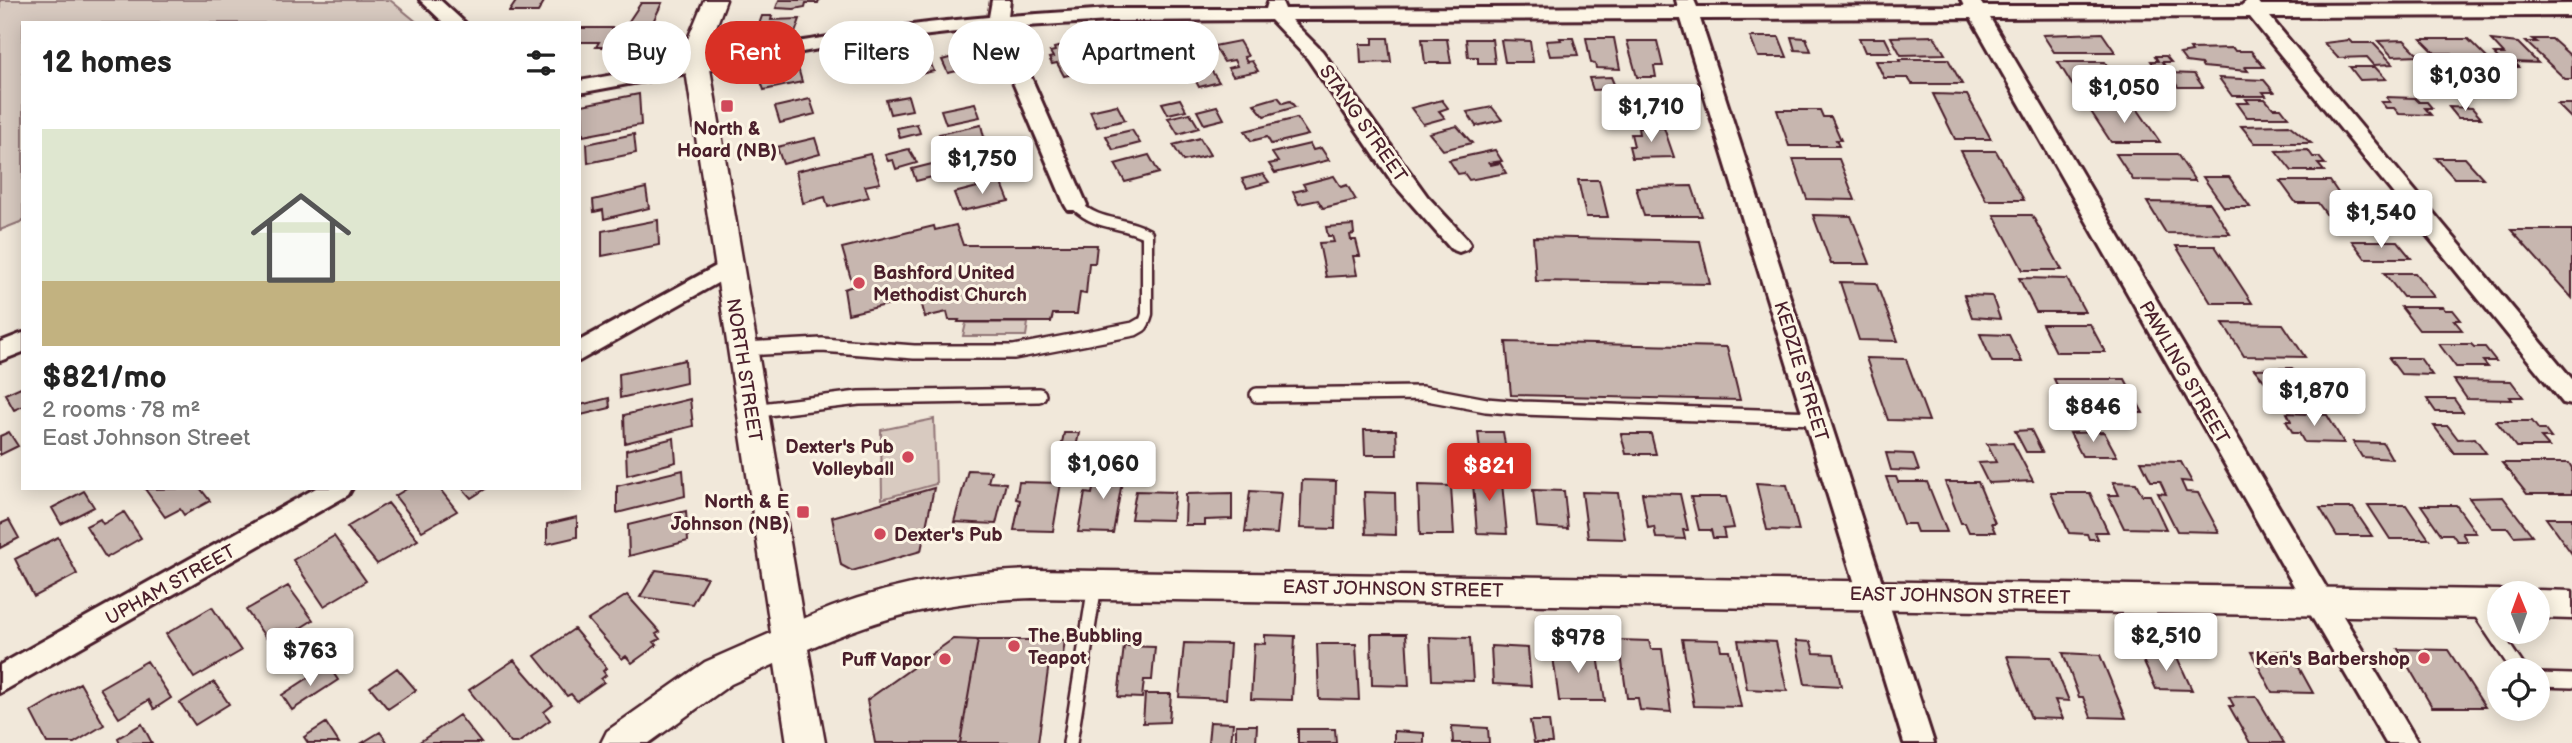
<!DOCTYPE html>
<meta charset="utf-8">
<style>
:root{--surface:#fff;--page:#f2f2f2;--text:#222;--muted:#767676;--accent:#d93025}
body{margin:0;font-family:"Balsamiq Sans",sans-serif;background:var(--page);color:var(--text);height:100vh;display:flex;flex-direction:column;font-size:26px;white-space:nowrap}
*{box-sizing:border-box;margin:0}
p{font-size:23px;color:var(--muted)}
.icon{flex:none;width:38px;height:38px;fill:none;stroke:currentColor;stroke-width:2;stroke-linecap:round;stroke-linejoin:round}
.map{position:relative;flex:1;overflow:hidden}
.drawer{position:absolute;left:21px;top:21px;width:560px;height:469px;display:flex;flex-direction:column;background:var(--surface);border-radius:0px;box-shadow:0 4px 18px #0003}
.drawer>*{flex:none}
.hud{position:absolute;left:602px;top:21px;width:665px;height:63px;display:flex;gap:14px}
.needle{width:46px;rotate:359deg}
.tools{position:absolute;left:2487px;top:581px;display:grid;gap:14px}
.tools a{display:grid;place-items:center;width:63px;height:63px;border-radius:50%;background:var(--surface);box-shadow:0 4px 18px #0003;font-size:35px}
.price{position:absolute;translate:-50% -60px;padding:0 16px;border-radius:7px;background:#fff;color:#222;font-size:23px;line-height:46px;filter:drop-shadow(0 2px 4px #0008)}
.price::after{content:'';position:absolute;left:50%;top:42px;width:21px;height:16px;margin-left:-10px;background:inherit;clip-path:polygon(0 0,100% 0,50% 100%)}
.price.on{background:var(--accent);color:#fff}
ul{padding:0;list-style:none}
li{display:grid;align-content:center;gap:14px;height:371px;padding:0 21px}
li span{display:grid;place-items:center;height:217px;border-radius:0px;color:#555}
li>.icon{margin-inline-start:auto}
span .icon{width:126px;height:126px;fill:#fffc;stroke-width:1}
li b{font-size:30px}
h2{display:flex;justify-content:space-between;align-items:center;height:84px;padding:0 21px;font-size:30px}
.pill{padding:0 24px;border-radius:32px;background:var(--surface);box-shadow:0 4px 18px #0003;font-size:24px;line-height:63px}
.pill.on{background:var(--accent);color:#fff}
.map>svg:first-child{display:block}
.green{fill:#d8cac0;stroke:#917476;stroke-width:2}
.building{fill:#c7b6af;stroke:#4a1f2b;stroke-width:2}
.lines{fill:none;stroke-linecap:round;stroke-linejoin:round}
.service-far1-casing{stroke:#4a1f2b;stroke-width:15}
.service-casing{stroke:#4a1f2b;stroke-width:18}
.minor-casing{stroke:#4a1f2b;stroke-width:6}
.tertiary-casing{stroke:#4a1f2b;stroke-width:5}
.service-far1{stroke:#fcf5e5;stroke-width:10}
.service{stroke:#fcf5e5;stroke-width:13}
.minor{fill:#fcf5e5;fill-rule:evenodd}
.tertiary{fill:#fcf5e5;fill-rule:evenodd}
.poi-dot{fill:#d1495b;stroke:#fcf5e5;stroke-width:2.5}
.labels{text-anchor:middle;stroke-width:6;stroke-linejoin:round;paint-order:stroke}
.street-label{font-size:19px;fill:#4a1f2b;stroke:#fcf5e5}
.poi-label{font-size:19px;font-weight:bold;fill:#4a1f2b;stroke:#fcf5e5;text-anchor:end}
</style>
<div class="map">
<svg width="2572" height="743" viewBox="0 0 2572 743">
<rect width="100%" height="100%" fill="#f1e8da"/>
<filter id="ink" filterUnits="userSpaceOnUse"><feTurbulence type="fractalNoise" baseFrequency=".0143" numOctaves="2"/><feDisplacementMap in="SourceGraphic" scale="14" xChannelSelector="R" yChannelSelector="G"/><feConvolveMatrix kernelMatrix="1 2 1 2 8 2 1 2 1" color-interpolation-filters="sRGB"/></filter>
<g filter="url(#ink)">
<!-- green -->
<path class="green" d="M0 0H390L418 23H23V221L0 230Z
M966 323H1028L1026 336H963Z
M934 419 936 484 882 499 881 430Z"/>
<!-- building -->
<path class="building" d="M517 0H545L538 12H509Z
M779 0H819L818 3H806L805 7 794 9 776 8Z
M641 3H662L651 26 625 27Z
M762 16H772L771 20 800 19 795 33H766L757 30Z
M580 28H648L639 47H596L599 42H579Z
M2102 33 2115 52H2054L2043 35Z
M1934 36 1945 54 1901 55 1891 37Z
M1750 37H1779L1787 57H1758Z
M1791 37 1806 38 1811 51 1795 50Z
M1373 38H1388L1391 62 1361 63 1360 44H1373Z
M1560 38H1573L1578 55 1550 56 1546 41 1561 40Z
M1586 38H1614L1620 69 1596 68 1595 64 1591 63Z
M1859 38H1885L1892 52H1865Z
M1422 39H1447L1451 63H1425Z
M1466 39H1492L1495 63H1478V57H1468Z
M2421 39H2468L2488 59H2457L2452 53H2435Z
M2533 39H2552L2572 57V79H2565L2526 42H2537Z
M1099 40 1100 44 1106 43 1116 60 1109 62 1112 68 1098 71 1084 44Z
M1501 40 1530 41 1533 62H1505Z
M2349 40 2352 43H2373L2393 64 2374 65 2367 57 2338 58 2324 43Z
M2404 40 2419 55 2392 56 2378 41Z
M2491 40 2518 43 2538 63 2514 62 2519 67H2507L2494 54H2504Z
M1141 41 1160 67 1139 73 1124 50 1129 49 1127 45Z
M1189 41 1198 57 1193 59 1198 67 1180 71 1165 47Z
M1239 41 1248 56 1244 57 1247 62 1252 61 1258 71 1233 76 1228 68 1237 66 1234 60 1224 62 1214 46Z
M1627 41H1657L1663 66H1654L1656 77H1637Z
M1071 44 1086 71 1064 76 1057 63 1052 64 1049 58 1053 57 1050 52 1055 51 1054 48Z
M2233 48 2235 51H2251L2264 67H2245L2248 71 2203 67 2201 64 2186 62 2180 54 2192 52 2190 49Z
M971 49 979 66 948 73 942 60 957 56 956 52Z
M927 55 934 71 907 77 901 61Z
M2155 56H2166L2171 62H2162L2168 70H2157L2151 61H2158Z
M1899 59H1948L1962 84H1912L1908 78H1884L1876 61H1900Z
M887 61 892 77 868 82 863 66Z
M2058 62H2105L2126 94H2078Z
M797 64 802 82 764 90 758 73Z
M2350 67H2375L2386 79 2360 80Z
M1211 70 1219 82 1199 87 1192 74Z
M2169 73 2194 74 2203 87H2178Z
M1611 77 1616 89 1593 90 1589 78Z
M2219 78 2264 80 2274 92H2263L2266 96H2232Z
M639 94 641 125 583 136 582 105Z
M1933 94 1967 95 1991 139H1955Z
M908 96 912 110 890 114 886 100Z
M1278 97 1283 103 1290 101 1295 107 1264 116 1254 104Z
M2386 97 2415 98 2419 102H2427L2432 108H2425L2431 115 2399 114 2394 108H2386L2381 102H2390Z
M810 99 815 114 780 123 775 107Z
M1180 99 1186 110 1168 114 1162 103Z
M2246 99H2265L2273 108H2281L2288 117H2247L2237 103H2249Z
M1442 100 1448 108 1439 111 1445 118 1423 124 1411 108Z
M975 103 980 117 946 124 941 110Z
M1613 103 1662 104 1667 124 1617 123Z
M2557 104H2572V119Z
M1117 105 1125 120 1097 127 1090 111Z
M1217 106 1224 119 1204 124 1197 111Z
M1492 107 1502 120 1476 126 1467 112Z
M2088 107H2136L2160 142H2111Z
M2449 107 2472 108 2481 118H2458Z
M1777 110H1820L1823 117H1831L1841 140H1836L1839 146H1789Z
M1190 113 1199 128 1178 134 1168 118Z
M1297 118 1308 135 1271 144 1267 137 1251 141 1245 131Z
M917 124 920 133 900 138 897 128Z
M981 125 986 145 950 153 947 144 942 145 939 134Z
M2289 125 2311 143H2255L2241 126Z
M1457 126 1472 143 1443 150 1429 133Z
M1638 128H1664L1674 157 1632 158 1629 146H1634L1631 134H1639Z
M1132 130 1140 143 1113 150 1106 136Z
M634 134 636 153 588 163 587 144Z
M815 138 820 154 783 164 777 147Z
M1200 138 1210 155 1183 161 1173 145Z
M1310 144 1313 150 1321 148 1329 160 1275 173 1269 164 1278 162 1272 153Z
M909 149 917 163 896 169 893 160 888 161 885 155Z
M1495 150 1502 161 1489 163 1491 165 1500 163 1506 173 1469 180 1464 173 1458 174 1449 160Z
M2308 150 2313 157H2319L2325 164H2318L2324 171H2292L2276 151Z
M1961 151H1996L2024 200H1986Z
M870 154 880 183 865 186 869 197 828 207 825 197 803 203 796 171Z
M983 154 990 170 987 171 989 174 963 180 956 160Z
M2116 154H2177L2195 181 2133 180Z
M1149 155 1159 173 1125 182 1115 164Z
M2436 158H2465L2483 178H2454Z
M1793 159H1839L1855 200 1807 199Z
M932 164 936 176 916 181 912 169Z
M1263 174 1269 182 1247 188 1242 179Z
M1334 176 1341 187 1347 185 1356 200 1323 208 1318 200 1299 204 1293 192 1306 189 1303 184Z
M2203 177H2229L2250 207H2224Z
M1578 180H1599L1608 217H1586Z
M1001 181 1009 201 961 211 954 193Z
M2280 181H2330L2347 206H2357L2376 229H2337L2318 203H2296Z
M1692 186 1702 216H1644L1636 187Z
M646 188 649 208 604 219 603 210 594 212 593 200Z
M2147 202 2210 203 2230 234 2166 233Z
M1813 215 1851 216 1870 264H1831Z
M1994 215H2032L2062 270H2023Z
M658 220 659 245 602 256V231Z
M956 225 963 245H1097L1095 263H1089L1086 294 1080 293 1077 314H1053L1051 322H958L959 320H949L947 312 925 317 920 297 848 314 844 289 853 286 842 248 934 226 935 230Z
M1353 225 1354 234 1350 235 1351 240H1356L1360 256H1353L1357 275 1326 277 1319 243 1334 242 1332 236H1328L1326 227Z
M2511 230H2572V298Z
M1533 237 1700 241 1710 284 1536 281Z
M2352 241H2397L2411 258H2365Z
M2176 246H2215L2252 303H2211Z
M2384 273H2415L2434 297H2403Z
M2019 278 2067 279 2085 312H2036Z
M1840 282 1876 283 1898 341 1859 340Z
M1964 295 1992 296 2000 319 1972 317Z
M2401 307H2443L2445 310H2453L2461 320H2454L2462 330H2419Z
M2223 323 2283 324 2305 357 2244 356Z
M2042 324H2090L2105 352H2056Z
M1980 334 2009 335 2022 362H1992Z
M1506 342 1727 347 1740 400 1511 395Z
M2439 344H2471L2474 347H2485L2496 361H2483L2488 367H2456Z
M1866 358 1906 359 1929 421 1888 420Z
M2389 358H2420L2432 375 2401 374Z
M685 360 686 383 620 398 619 374Z
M2292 368 2314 397 2280 399 2254 369Z
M2054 379H2125L2143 413 2070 412Z
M2454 380 2511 381 2523 397H2510L2512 400 2467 399Z
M23 386V406L14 410 5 394Z
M2324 390H2352L2363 406 2334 405Z
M609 398 610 408 581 415 580 405Z
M690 399 693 426 625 443 624 415Z
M2427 399H2454L2463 412H2436Z
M2287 413 2327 415 2344 443 2304 442 2299 433H2293L2286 421H2291Z
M2496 421H2532L2539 430H2545L2551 438H2541L2549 447H2516Z
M2434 426H2448L2458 439 2475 438 2486 453H2454Z
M1364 430H1396L1397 455H1365Z
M2031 430 2042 452H2026L2015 431Z
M9 432 18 446 0 455V436Z
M1478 432H1503L1506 450H1480Z
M2104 432 2117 456H2082L2070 433Z
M1064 433H1079L1073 462H1058Z
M1621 434H1651L1656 454H1626Z
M674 438 676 462 627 475 626 450Z
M2353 442 2383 443 2392 459 2362 457Z
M2013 443 2033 481 1988 483 1978 463 1996 462 1987 444Z
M1886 453 1913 454 1919 471 1891 470Z
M2141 461 2181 462 2192 482 2181 481 2186 492 2198 493 2219 532 2177 531 2158 493 2166 494 2160 481H2151Z
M2502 463H2569L2572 468V494H2527Z
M1098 464 1125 465 1113 533 1078 532 1085 493 1092 494Z
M683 470 685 496 617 513V486Z
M968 470 991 471 988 482 1006 483 996 524 954 522Z
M1472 472 1501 473 1507 534 1477 533Z
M1886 477H1896L1898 482H1927L1947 532H1917L1914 524H1903Z
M1302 480 1336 481 1335 529 1300 528Z
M1019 482 1061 483 1053 531 1014 530 1020 500 1016 499Z
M1945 482H1978L1995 523H1991L1995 532H1969L1965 523H1961Z
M2113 482 2136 483 2142 495H2150L2166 529 2124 528 2108 495H2119Z
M1756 483 1787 485 1799 531 1767 530Z
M1418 485 1451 486 1454 535H1420Z
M200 488 210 501 184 515 180 509 165 517 145 489Z
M408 488H439L457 511 422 531 395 496Z
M462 488H487L471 498Z
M934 488 921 551 852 571 841 565 832 517Z
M1533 490 1564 491 1568 529 1537 527Z
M84 491 94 507 61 524 52 508Z
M1136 491 1175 492 1172 520 1131 519Z
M1250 491 1281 493 1277 534 1245 532Z
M1364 492 1395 493 1396 535 1366 534Z
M1582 492 1618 493 1625 539 1588 538Z
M1232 493V519L1205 520V525H1185L1186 494Z
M1642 493 1680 494 1688 530H1683L1685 539 1656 538 1654 527 1648 528Z
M2051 493H2090L2108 532H2095L2098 539H2089L2087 534 2069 533Z
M1691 497H1726L1734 528 1723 529 1725 538H1713L1711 530H1699Z
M2503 497 2532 535 2514 536 2508 528H2492L2469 498Z
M388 503 418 540 377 564 347 527Z
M2368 505H2406L2429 539H2390Z
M2421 505H2456L2476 533H2462L2467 541H2457L2452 534H2441Z
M2320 508H2353L2372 536H2337Z
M686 511 688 541 629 556 628 525Z
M124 512 141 538 106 558 86 526 100 519 103 524Z
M577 517V537L547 544V524Z
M2546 518H2572V554Z
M9 520 19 538 0 548V524Z
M334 536 366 581 324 606 293 560Z
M58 537 77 574 34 597 15 559Z
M656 570 707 577 692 604 640 597Z
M288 586 313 620 272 646 246 610Z
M627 595 660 632 656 634 660 639 654 642 657 645 632 663 626 656 622 659 588 620Z
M212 607 241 651 194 678 166 634Z
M574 629 607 668 603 671 606 675 601 679 604 682 577 701 571 694 567 696 535 656Z
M1371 634H1406L1409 686 1372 685Z
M1265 635 1295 636 1292 700 1251 699 1254 643 1265 644Z
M1430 637 1470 638 1473 681 1432 680Z
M953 639 978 640 960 743H875L867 700Z
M1682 639 1719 640 1721 650H1729L1741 707 1694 706Z
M978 640H1065L1062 662 1049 663 1038 743H960Z
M1619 640 1649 641 1651 649H1662L1671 712 1640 710 1638 698H1627Z
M1738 640 1776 642 1787 691 1747 689Z
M1796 641 1811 642 1814 653 1834 654 1841 686 1805 684Z
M1184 643 1230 644 1226 699 1179 697Z
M1317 644H1356L1359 700 1319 699Z
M1124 646 1155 647 1152 680H1144L1142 698 1118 697Z
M1491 646 1528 648 1531 686 1493 684Z
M1552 649H1597L1605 701H1559Z
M2398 649 2448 650 2485 707H2432Z
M2290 651 2313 693 2272 692 2251 652Z
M2063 653 2100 655 2126 718 2091 717 2083 697H2079Z
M2007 656 2051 657 2069 701 2055 700 2063 719 2031 718Z
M2141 656 2177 657 2192 690 2156 689Z
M514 660 553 705 544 712 550 720 518 743H511L469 690Z
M147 661 171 698 154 709 149 700 119 718 100 688Z
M328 665 338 680 292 710 282 695Z
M397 668 416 690 388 709 370 687Z
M214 682 229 704 195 725 180 703Z
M80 683 104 725 74 743H47L31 712Z
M1145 694H1171L1169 722 1143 723Z
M2256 696 2284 743H2250L2229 706H2234L2229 697Z
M459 715 481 743H418Z
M1530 721H1549L1552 743H1534Z
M1210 722 1233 723 1231 743H1208Z
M326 723 339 743H308L304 737Z
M142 724 152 743H120L118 738Z
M1236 725H1257L1256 743H1236Z
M1452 726 1488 728 1489 743H1453Z
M1298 729H1335L1336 743H1298Z
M1394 731 1424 733V743H1394Z
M380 732 388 743H362Z"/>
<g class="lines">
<defs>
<path id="service-far1" d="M1076 205C1099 227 1121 220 1147 234V314L1144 323 1138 326"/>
<path id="service" d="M742 349 822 345 914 352H1014L1134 329 1141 325
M1257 395 1422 393 1486 405 1522 408 1817 418
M752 411 859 398 1039 395
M2476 606 2519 670
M2538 680 2572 681
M1070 743 1095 585"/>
<path id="minor" d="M420 0H440L465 23H444Z
M992 0H1010L1008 16 1110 9H1266L1268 2H1282L1285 9 1678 7 1676 0H1694L1697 7 1964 6 1961 0H1979L1983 6H2241L2248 0 2257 1 2260 5 2572 4V16L2270 17 2572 379V405L2563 403 2250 17 1990 18 2418 743H2386L2306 607 1971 18 1700 19 1934 743H1904L1681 19 1291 20 1322 51 1427 196 1467 239 1470 244 1467 249 1459 252 1451 249 1393 183 1308 59 1271 20 1110 21 1009 27 1087 205 1084 210H1068L1065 205 990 28 835 46 579 93V81C716 58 851 28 989 17Z
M729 259 737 262 740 267 737 272 579 361V341Z
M23 333V352L0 361V342Z
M316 488H352L348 495 0 693V665Z"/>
<path id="tertiary" d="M704 0H726L707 51 803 619C878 586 950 573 1032 570L2499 590 2510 593H2499V618L1032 598C947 601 886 614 808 649L825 743H787L775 664 731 684 649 743H601L607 731 705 662 771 633 683 51Z
M2538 590 2572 591V619L2538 618V593H2527Z"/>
</defs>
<!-- service-far1 casing -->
<use href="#service-far1" class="service-far1-casing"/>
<!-- service casing -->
<use href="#service" class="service-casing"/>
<!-- minor casing -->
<use href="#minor" class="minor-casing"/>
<!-- tertiary casing -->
<use href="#tertiary" class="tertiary-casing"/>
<!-- service-far1 -->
<use href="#service-far1" class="service-far1"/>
<!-- service -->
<use href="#service" class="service"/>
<!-- minor -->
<use href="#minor" class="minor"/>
<!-- tertiary -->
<use href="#tertiary" class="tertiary"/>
</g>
</g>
<!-- markers -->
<g class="poi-dot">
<rect x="720" y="99" width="14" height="14" rx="3.5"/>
<circle cx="859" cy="283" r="7"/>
<circle cx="908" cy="457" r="7"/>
<rect x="796" y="505" width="14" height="14" rx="3.5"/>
<circle cx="880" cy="534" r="7"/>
<circle cx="1014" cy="646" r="7"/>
<circle cx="2424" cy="658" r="7"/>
<circle cx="945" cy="659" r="7"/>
</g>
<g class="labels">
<!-- street labels -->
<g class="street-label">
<text transform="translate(1364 123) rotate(55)" y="7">STANG STREET</text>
<text transform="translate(745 370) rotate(81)" y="7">NORTH STREET</text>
<text transform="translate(1802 371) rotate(73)" y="7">KEDZIE STREET</text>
<text transform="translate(2185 372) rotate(60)" y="7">PAWLING STREET</text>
<text transform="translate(170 584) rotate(-29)" y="7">UPHAM STREET</text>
<text transform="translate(1393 588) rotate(1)" y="7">EAST JOHNSON STREET</text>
<text transform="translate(1960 595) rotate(1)" y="7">EAST JOHNSON STREET</text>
</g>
<!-- poi labels -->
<g class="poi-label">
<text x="727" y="135" text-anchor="middle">North &amp;<tspan x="727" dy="22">Hoard (NB)</tspan></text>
<text x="873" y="279" text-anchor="start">Bashford United<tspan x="873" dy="22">Methodist Church</tspan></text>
<text x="894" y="453">Dexter's Pub<tspan x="894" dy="22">Volleyball</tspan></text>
<text x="789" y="508">North &amp; E<tspan x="789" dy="22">Johnson (NB)</tspan></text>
<text x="894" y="541" text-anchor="start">Dexter's Pub</text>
<text x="1028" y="642" text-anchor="start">The Bubbling<tspan x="1028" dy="22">Teapot</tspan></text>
<text x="2410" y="665">Ken's Barbershop</text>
<text x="931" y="666">Puff Vapor</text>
</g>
</g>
</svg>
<div class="tools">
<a><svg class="needle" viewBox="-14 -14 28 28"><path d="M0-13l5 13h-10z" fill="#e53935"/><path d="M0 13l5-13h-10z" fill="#767676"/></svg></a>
<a><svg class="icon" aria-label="locate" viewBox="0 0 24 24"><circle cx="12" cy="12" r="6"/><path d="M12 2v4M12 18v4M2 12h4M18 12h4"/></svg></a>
</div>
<b class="price" style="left:2465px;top:113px">$1,030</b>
<b class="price" style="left:2124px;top:125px">$1,050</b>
<b class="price" style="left:1651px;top:144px">$1,710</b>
<b class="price" style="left:982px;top:196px">$1,750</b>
<b class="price" style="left:2381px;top:250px">$1,540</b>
<b class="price" style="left:2314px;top:428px">$1,870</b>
<b class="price" style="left:2093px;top:444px">$846</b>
<b class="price" style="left:1103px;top:501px">$1,060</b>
<b class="price on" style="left:1489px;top:503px">$821</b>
<b class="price" style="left:2166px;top:673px">$2,510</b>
<b class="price" style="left:1578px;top:675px">$978</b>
<b class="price" style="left:310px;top:688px">$763</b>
<div class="hud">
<a class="pill">Buy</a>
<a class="pill on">Rent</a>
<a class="pill">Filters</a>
<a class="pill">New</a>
<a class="pill">Apartment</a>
</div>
<section class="drawer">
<h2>12 homes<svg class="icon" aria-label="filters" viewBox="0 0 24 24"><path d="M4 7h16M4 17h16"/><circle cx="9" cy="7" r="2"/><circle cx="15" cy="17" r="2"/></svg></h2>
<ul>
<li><span style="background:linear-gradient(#dfe7d0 70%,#c2b280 0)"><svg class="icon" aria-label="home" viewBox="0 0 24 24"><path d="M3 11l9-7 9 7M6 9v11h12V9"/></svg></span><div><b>$821/mo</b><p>2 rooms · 78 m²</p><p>East Johnson Street</p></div></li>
</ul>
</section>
</div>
